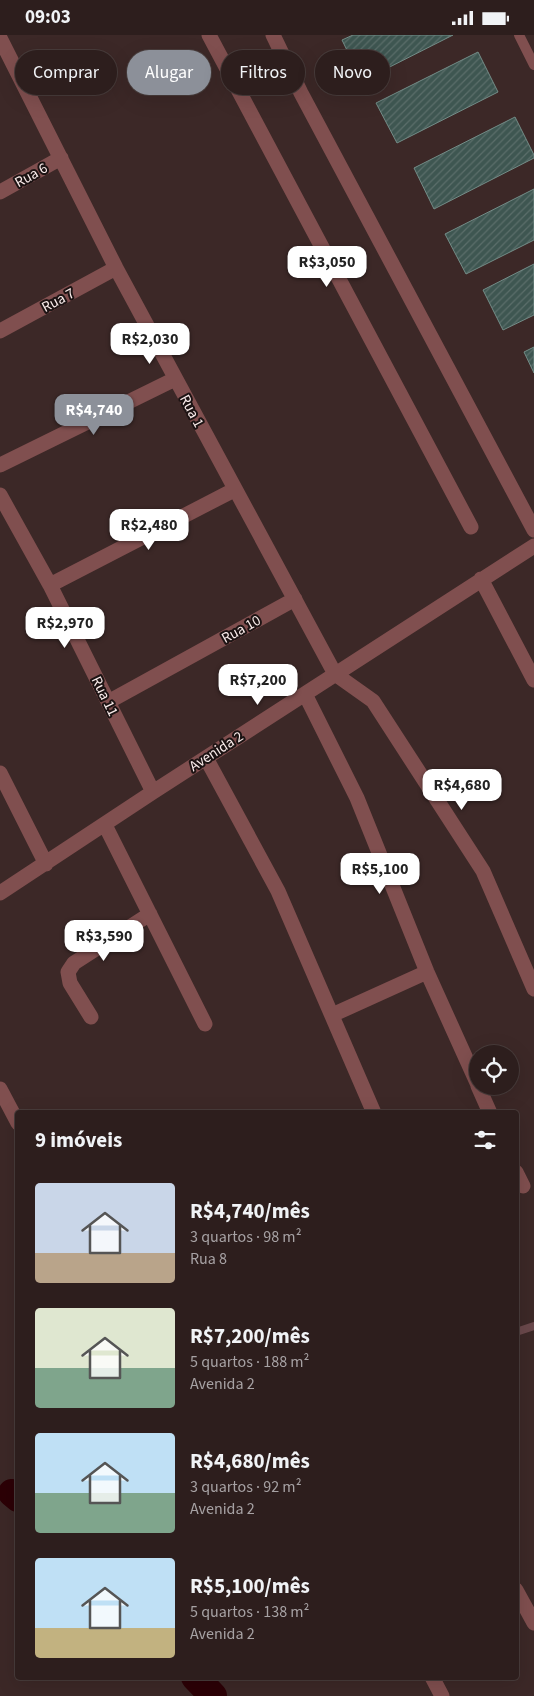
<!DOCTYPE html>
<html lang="pt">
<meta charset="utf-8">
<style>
:root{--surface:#2d1e1d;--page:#392b2a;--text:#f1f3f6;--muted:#a7a2a4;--line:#483c3b;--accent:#8c9099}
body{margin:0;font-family:"Source Sans 3",sans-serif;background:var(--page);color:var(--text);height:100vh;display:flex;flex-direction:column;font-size:19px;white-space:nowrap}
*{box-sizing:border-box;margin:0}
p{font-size:16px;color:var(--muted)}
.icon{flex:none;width:28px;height:28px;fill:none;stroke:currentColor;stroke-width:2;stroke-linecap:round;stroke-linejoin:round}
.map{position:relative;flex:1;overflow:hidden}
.details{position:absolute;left:15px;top:1075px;width:504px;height:570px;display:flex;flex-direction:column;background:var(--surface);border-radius:5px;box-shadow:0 5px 20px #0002,0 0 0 1px var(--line)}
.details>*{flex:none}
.banner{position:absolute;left:15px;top:15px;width:505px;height:45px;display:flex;gap:10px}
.fabs{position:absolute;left:469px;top:1010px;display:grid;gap:10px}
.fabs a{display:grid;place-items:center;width:50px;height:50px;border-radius:50%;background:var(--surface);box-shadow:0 5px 20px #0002,0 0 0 1px var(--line);font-size:25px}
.price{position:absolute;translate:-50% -42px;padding:0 11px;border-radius:10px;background:#fff;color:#222;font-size:16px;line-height:32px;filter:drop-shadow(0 1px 2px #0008)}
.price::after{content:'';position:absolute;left:50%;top:30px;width:15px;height:11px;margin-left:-8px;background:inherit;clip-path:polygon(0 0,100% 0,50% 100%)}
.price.on{background:var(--accent);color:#fff}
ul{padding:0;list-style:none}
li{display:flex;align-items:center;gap:15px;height:125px;padding:0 20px}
li span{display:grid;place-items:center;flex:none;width:140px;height:100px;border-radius:5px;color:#555}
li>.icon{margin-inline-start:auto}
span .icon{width:60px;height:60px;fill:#fffc;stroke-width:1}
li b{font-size:21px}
h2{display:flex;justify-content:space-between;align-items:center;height:60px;padding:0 20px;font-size:21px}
.pill{padding:0 18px;border-radius:22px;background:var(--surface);box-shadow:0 5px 20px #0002,0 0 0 1px var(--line);font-size:18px;line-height:45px}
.pill.on{background:var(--accent);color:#fff}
.status{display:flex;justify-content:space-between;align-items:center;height:35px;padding:0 25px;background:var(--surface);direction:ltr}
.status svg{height:14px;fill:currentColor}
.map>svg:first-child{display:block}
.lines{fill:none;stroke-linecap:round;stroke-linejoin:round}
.stream{stroke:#6a484b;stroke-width:8}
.canal{stroke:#2c0106;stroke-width:28}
.building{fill:url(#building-hatch);stroke:#738c87}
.service{stroke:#804f4f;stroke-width:10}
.minor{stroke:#804f4f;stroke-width:15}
.labels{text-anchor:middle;stroke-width:4;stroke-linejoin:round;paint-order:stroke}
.street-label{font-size:15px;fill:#faeceb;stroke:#1c1313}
</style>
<div class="status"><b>09:03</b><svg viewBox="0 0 49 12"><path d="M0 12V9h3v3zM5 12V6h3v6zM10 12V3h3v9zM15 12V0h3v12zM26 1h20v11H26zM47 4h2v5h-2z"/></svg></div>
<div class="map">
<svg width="534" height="1661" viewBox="0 0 534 1661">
<defs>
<pattern id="building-hatch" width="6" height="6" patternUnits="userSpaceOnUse" patternTransform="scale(1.25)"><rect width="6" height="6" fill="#3e5651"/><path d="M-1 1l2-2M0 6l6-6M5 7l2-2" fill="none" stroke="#5b6e6a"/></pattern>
</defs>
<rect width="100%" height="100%" fill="#3c2827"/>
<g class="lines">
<!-- stream -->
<path class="stream" d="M516 1297 534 1291
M12 1458 18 1456"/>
<!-- canal -->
<path class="canal" d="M12 1458 18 1463
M195 1642 213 1661"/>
</g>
<!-- building -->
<path class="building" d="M353 0H453L362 46 342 5Z
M478 17 498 57 397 108 376 68Z
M515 82 534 120V123L434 174 414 133Z
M534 154V205L466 239 445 199Z
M534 229V280L503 295 483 255Z
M534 312V338L524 317Z"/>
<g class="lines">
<!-- service -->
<path class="service" d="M519 0 534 30"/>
<!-- minor -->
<path class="minor" d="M209 0 471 492
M273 0 301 58 534 495
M0 3 116 233 335 639 373 666 483 836 534 954
M0 157 61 123
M0 296 116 233
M0 430 175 344
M0 460 50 550 153 757
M481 544 534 645
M50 550 234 455
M305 659 357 763 427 937 478 1050
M108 667 295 564
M206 723 278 856 374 1078
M0 738 46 829
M105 790 205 989
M0 858 153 757 534 511
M332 980 427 937
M91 982 70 948 68 937 74 928 150 879
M478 1051 490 1078
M0 1054 18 1088
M516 1137 523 1151
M516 1555 534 1588
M432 1642 442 1661"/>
</g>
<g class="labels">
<!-- street labels -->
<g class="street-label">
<text transform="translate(31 140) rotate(-29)" y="5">Rua 6</text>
<text transform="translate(58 265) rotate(-28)" y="5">Rua 7</text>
<text transform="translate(192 376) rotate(62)" y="5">Rua 1</text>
<text transform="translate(241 594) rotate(-29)" y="5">Rua 10</text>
<text transform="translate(105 661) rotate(64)" y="5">Rua 11</text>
<text transform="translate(216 716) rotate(-33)" y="5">Avenida 2</text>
</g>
</g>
</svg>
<div class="fabs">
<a><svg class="icon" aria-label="locate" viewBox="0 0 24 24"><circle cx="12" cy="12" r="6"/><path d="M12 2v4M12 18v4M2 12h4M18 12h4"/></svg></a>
</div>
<b class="price" style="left:327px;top:253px">R$3,050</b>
<b class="price" style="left:150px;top:330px">R$2,030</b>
<b class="price on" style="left:94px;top:401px">R$4,740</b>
<b class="price" style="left:149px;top:516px">R$2,480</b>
<b class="price" style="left:65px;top:614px">R$2,970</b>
<b class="price" style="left:258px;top:671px">R$7,200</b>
<b class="price" style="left:462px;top:776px">R$4,680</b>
<b class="price" style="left:380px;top:860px">R$5,100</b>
<b class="price" style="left:104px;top:927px">R$3,590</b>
<div class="banner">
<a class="pill">Comprar</a>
<a class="pill on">Alugar</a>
<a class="pill">Filtros</a>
<a class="pill">Novo</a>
</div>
<section class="details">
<h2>9 imóveis<svg class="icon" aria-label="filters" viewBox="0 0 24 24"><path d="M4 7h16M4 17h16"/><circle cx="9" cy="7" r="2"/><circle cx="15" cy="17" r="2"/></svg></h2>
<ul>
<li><span style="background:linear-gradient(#c9d6e8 70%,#b9a48a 0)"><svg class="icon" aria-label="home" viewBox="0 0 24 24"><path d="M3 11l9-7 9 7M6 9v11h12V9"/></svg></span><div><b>R$4,740/mês</b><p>3 quartos · 98 m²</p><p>Rua 8</p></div></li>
<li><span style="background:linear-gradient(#dfe7d0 60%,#7fa58c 0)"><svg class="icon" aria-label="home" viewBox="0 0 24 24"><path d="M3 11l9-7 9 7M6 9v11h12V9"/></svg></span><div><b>R$7,200/mês</b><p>5 quartos · 188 m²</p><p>Avenida 2</p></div></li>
<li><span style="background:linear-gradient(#bfe0f5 60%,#7fa58c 0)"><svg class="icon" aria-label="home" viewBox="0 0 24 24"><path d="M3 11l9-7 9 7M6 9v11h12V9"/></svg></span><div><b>R$4,680/mês</b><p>3 quartos · 92 m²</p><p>Avenida 2</p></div></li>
<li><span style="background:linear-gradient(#bfe0f5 70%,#c2b280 0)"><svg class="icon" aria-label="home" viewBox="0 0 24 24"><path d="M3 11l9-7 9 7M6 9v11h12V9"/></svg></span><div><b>R$5,100/mês</b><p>5 quartos · 138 m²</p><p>Avenida 2</p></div></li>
</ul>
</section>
</div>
